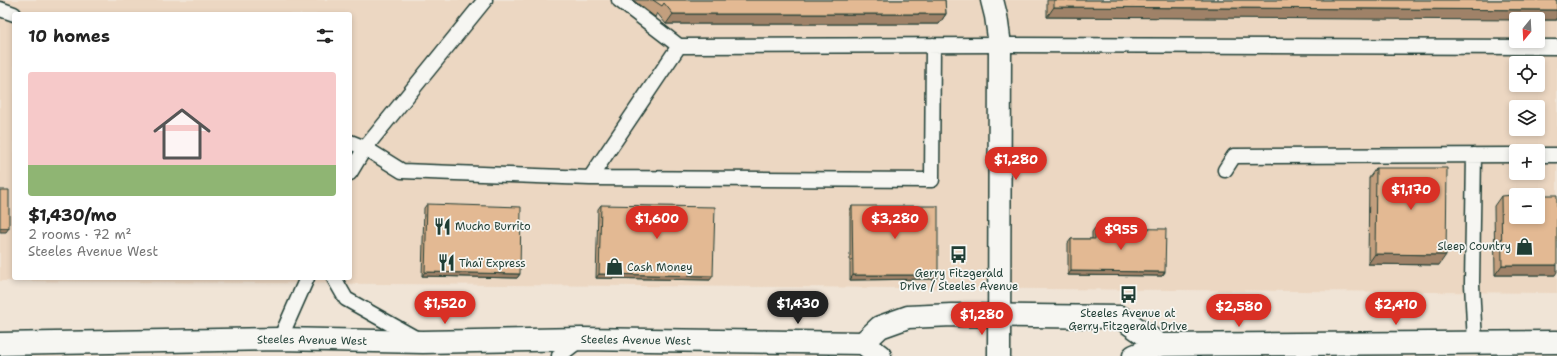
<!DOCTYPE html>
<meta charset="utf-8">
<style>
:root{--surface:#fff;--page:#f6f6f6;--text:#222;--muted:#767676;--accent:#d93025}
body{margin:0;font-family:"Shantell Sans",sans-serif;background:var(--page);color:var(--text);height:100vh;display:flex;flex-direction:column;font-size:15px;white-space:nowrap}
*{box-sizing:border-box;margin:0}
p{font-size:13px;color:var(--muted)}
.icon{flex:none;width:22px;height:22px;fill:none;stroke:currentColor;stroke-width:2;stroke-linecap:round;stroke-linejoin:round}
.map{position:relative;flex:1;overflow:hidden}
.panel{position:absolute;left:12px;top:12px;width:340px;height:268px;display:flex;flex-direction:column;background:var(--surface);border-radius:4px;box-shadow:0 2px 6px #0003}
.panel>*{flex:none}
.needle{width:26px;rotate:198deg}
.buttons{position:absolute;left:1509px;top:12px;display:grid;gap:8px}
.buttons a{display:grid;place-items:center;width:36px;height:36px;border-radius:4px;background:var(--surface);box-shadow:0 2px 6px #0003;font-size:20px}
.price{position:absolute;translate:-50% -34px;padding:0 9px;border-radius:14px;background:var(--accent);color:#fff;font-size:13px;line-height:26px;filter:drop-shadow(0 1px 2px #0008)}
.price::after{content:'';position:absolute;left:50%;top:24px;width:12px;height:9px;margin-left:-6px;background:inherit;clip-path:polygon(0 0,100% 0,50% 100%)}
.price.on{background:#222;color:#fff}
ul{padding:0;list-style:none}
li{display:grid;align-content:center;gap:8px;height:212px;padding:0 16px}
li span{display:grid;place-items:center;height:124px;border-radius:4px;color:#555}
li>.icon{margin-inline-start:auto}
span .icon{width:72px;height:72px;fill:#fffc;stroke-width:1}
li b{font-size:17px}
h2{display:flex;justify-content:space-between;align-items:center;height:48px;padding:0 16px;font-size:17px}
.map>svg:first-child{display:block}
.built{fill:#ecd7c2;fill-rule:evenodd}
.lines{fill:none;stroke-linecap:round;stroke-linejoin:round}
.lane-casing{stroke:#1f3d34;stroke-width:17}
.street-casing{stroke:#1f3d34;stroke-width:25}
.secondary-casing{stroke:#1f3d34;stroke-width:25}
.lane{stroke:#f6f6f2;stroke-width:14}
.street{stroke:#f6f6f2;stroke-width:22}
.secondary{stroke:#f6f6f2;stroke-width:22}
.wall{fill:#c39f7e;stroke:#1f3d34}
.shaded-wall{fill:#9f8267;stroke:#1f3d34}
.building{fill:#e3b993;stroke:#1f3d34}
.labels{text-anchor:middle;stroke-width:3.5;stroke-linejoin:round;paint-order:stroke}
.poi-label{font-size:11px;fill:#1f3d34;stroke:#f6f6f2;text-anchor:start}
.street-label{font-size:11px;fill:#1f3d34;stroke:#f6f6f2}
</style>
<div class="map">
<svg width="1557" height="356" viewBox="0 0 1557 356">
<rect width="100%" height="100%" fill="#f0e4d6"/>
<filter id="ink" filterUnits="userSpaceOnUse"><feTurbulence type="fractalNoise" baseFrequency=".025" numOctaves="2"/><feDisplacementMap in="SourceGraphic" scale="8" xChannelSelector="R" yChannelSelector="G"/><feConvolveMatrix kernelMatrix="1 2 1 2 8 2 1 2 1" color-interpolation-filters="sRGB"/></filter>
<g filter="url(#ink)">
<!-- built -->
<path class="built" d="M0 0H1557V293L0 281ZM14 14H350V278H14ZM1516 19H1538V41H1516ZM1516 63H1538V85H1516ZM1516 107H1538V129H1516ZM1516 151H1538V173H1516ZM1516 195H1538V217H1516Z"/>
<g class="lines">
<defs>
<path id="lane" d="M619 0 679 46 1000 45 1557 47
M0 9 14 14
M350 142 365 148 402 171 590 178 679 46
M1474 155 1472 284 1475 343
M1538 155H1557
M1225 170 1234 156 1516 155
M350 173 365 148 485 0
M590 178 932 180 933 45
M334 278 346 299 419 340
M280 339 307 278
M559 356 581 339"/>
<path id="street" d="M992 0 996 16 1000 45 999 356"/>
<g id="secondary">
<path d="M863 343 880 327 908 317 952 315 1120 317 1160 345"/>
<path id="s1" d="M0 344 280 339 423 342 581 339 863 343 880 356"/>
<path d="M1134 356 1160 345 1557 342"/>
</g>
</defs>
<!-- lane casing -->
<use href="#lane" class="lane-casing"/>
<!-- street casing -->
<use href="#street" class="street-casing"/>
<!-- secondary casing -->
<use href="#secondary" class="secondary-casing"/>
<!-- lane -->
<use href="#lane" class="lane"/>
<!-- street -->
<use href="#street" class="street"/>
<!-- secondary -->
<use href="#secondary" class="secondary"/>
</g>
<!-- wall -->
<path class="wall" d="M633 0H945L946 14 939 24H666L657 13 655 17Z
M1047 0H1557V20H1538V19L1047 17Z
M1376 168 1439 265 1368 264 1369 178Z
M1501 196 1555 275H1495L1494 206Z
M427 204 520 274 517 278 422 276 424 208Z
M601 205 710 280 596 278 598 209Z
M852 206 936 279 850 280V210Z
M1095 228 1165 272 1162 276 1068 275V243L1071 239H1092V232Z"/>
<!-- shaded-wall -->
<path class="shaded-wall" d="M1054 7 1557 10V20H1538V19H1516V20L1047 17Z
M673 14H946L939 24H666Z
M0 228H9L6 232H0Z
M1375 254 1446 255 1439 265 1368 264Z
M1502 265H1557V272L1555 275H1495Z
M1071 271 1165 272 1162 276 1068 275Z
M425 272 520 274 517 278 422 276Z
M599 274 713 276 710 280 596 278Z
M853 275H938L936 279 850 280Z"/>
<!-- building -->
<path class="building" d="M653 0H945L946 14H673L664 3 662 6Z
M1054 0H1557V10L1054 7Z
M1376 168H1447L1446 255 1375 254Z
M0 190H9V228H0Z
M1516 195V217H1538V195H1557V265H1502L1501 196Z
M427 204 521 207 520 274 425 272Z
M601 205 715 207 713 276 599 274Z
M852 206H938V275H853Z
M1095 228 1166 229 1165 272 1071 271V239H1095Z"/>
</g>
<!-- icons -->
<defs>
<symbol id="restaurant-bare" viewBox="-9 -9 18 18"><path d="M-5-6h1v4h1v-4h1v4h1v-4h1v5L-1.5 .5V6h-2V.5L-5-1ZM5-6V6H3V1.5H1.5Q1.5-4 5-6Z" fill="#1f3d34" stroke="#f6f6f2" stroke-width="2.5" paint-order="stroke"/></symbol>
<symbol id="shop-bare" viewBox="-9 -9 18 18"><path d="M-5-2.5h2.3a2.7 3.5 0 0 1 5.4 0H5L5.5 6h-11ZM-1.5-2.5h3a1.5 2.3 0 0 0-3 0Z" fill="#1f3d34" stroke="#f6f6f2" stroke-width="2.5" paint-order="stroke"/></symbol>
<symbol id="bus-bare" viewBox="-9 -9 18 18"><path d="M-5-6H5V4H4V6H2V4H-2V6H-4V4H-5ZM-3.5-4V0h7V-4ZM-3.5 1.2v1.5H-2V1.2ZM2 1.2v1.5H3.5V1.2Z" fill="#1f3d34" stroke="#f6f6f2" stroke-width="2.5" paint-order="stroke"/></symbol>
</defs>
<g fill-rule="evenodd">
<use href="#restaurant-bare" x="430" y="214" width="25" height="25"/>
<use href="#shop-bare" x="1512" y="234" width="25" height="25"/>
<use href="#bus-bare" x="946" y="242" width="25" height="25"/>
<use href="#restaurant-bare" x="434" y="250" width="25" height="25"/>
<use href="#shop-bare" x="602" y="254" width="25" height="25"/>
<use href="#bus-bare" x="1116" y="282" width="25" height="25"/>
</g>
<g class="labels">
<!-- poi labels -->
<g class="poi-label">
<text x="455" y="230">Mucho Burrito</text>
<text x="1511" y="250" text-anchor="end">Sleep Country</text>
<text x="459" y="267">Thaï Express</text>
<text x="627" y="271">Cash Money</text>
<text x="959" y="277" text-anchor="middle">Gerry Fitzgerald<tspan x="959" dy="13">Drive / Steeles Avenue</tspan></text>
<text x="1128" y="317" text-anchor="middle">Steeles Avenue at<tspan x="1128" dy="13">Gerry Fitzgerald Drive</tspan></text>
</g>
<!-- street labels -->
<g class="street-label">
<text dy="4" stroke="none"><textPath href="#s1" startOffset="312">Steeles Avenue West</textPath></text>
<text dy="4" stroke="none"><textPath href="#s1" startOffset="636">Steeles Avenue West</textPath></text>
</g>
</g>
</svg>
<div class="buttons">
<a><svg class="needle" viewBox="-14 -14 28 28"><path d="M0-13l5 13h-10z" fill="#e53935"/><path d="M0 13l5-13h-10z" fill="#767676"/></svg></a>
<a><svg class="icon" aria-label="locate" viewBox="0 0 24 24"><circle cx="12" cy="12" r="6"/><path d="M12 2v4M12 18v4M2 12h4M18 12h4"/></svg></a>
<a><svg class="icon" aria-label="layers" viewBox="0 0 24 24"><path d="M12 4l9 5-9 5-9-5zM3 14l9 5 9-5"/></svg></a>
<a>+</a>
<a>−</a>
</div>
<b class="price" style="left:1016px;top:181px">$1,280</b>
<b class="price" style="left:1411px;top:211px">$1,170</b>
<b class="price" style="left:657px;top:240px">$1,600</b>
<b class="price" style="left:895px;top:240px">$3,280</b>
<b class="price" style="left:1121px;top:251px">$955</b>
<b class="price" style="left:445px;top:325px">$1,520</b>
<b class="price on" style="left:798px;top:325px">$1,430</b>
<b class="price" style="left:1396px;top:326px">$2,410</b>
<b class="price" style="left:1239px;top:328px">$2,580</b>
<b class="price" style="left:982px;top:336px">$1,280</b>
<section class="panel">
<h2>10 homes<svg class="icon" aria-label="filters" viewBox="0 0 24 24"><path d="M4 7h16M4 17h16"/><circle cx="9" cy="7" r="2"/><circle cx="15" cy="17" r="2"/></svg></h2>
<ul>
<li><span style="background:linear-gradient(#f6c9c9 75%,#8fb573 0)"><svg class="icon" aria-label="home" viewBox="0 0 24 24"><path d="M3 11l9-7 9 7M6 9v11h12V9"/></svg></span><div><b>$1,430/mo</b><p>2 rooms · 72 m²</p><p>Steeles Avenue West</p></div></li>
</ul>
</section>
</div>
